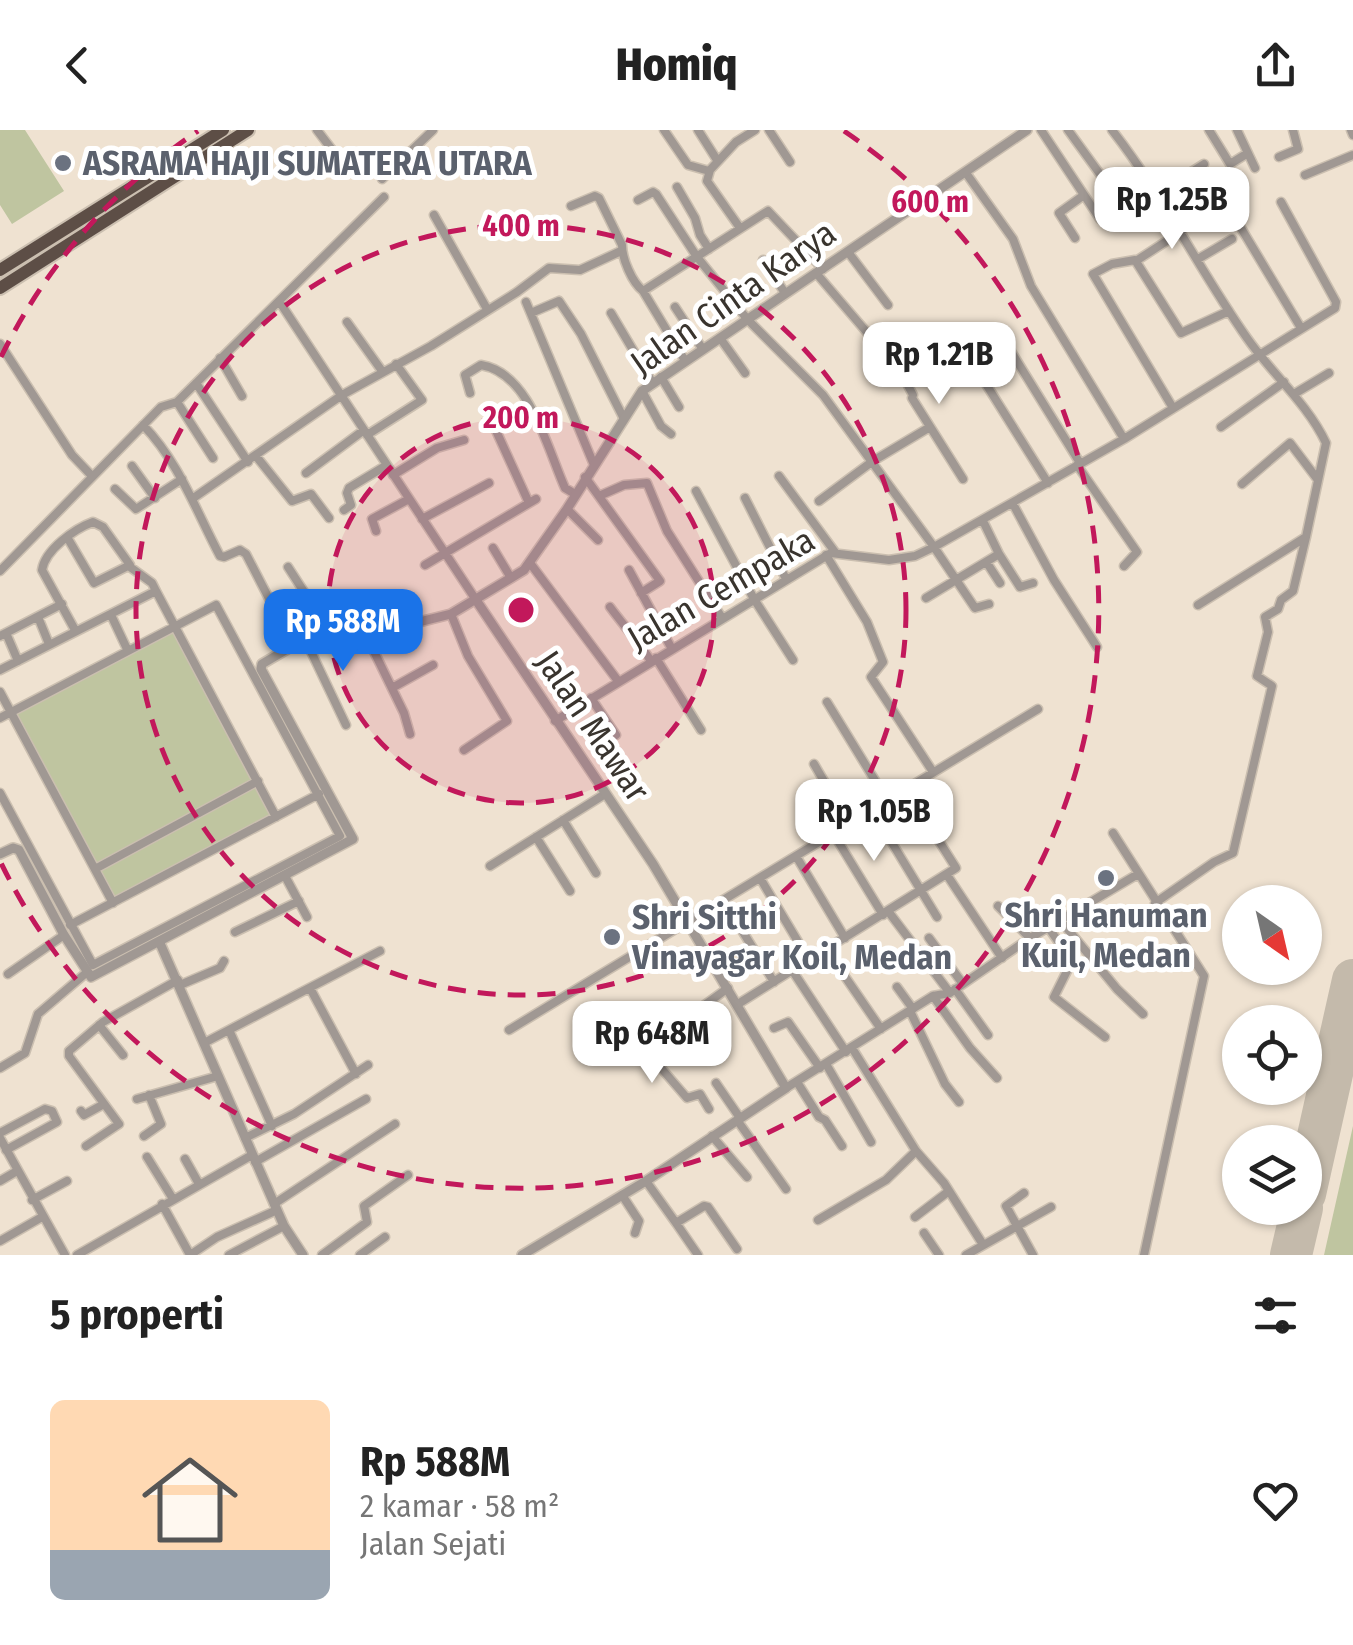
<!DOCTYPE html>
<html lang="id">
<meta charset="utf-8">
<style>
:root{--surface:#fff;--page:#f2f2f2;--text:#222;--muted:#767676;--line:#e0e0e0;--accent:#1a73e8}
body{margin:0;font-family:"Fira Sans Condensed",sans-serif;background:var(--page);color:var(--text);height:100vh;display:flex;flex-direction:column;font-size:38px;white-space:nowrap}
*{box-sizing:border-box;margin:0}
p{font-size:32px;color:var(--muted)}
.icon{flex:none;width:55px;height:55px;fill:none;stroke:currentColor;stroke-width:2;stroke-linecap:round;stroke-linejoin:round}
.map{position:relative;height:1125px;overflow:hidden}
.sheet{display:flex;flex-direction:column;background:var(--surface);flex:1}
.sheet>*{flex:none}
.needle{width:65px;rotate:146deg}
.controls{position:absolute;left:1222px;top:755px;display:grid;gap:20px}
.controls a{display:grid;place-items:center;width:100px;height:100px;border-radius:50%;background:var(--surface);box-shadow:0 2px 8px #0004;font-size:50px}
.price{position:absolute;translate:-50% -85px;padding:0 22px;border-radius:20px;background:#fff;color:#222;font-size:32px;line-height:65px;filter:drop-shadow(0 2px 5px #0008)}
.price::after{content:'';position:absolute;left:50%;top:60px;width:30px;height:22px;margin-left:-15px;background:inherit;clip-path:polygon(0 0,100% 0,50% 100%)}
.price.on{background:var(--accent);color:#fff}
ul{padding:0;list-style:none}
li{display:flex;align-items:center;gap:30px;height:250px;padding:0 50px}
li+li{border-top:2px solid var(--line)}
li span{display:grid;place-items:center;flex:none;width:280px;height:200px;border-radius:15px;color:#555}
li>.icon{margin-inline-start:auto}
span .icon{width:120px;height:120px;fill:#fffc;stroke-width:1}
li b{font-size:42px}
h2{display:flex;justify-content:space-between;align-items:center;height:120px;padding:0 50px;font-size:42px}
header{display:flex;justify-content:space-between;align-items:center;height:130px;padding:0 50px;background:var(--surface);font-size:45px;font-weight:800}
.map>svg:first-child{display:block}
.green{fill:#bfc5a0}
.lines{fill:none;stroke-linecap:round;stroke-linejoin:round}
.runway{stroke:#c4baab;stroke-width:42}
.minor-casing{stroke:#cbbfb0;stroke-width:11}
.tertiary-casing{stroke:#cbbfb0;stroke-width:12}
.trunk-casing{stroke:#cbbfb0;stroke-width:16}
.minor{stroke:#a09893;stroke-width:8}
.tertiary{stroke:#a09893;stroke-width:9}
.trunk{stroke:#5d4e46;stroke-width:12}
.ring{fill:none;stroke:#c2185b;stroke-width:5;stroke-dasharray:18 12}
.worship-dot{fill:#6b7280;stroke:#fff;stroke-width:4}
.labels{text-anchor:middle;stroke-width:10;stroke-linejoin:round;paint-order:stroke}
.worship-label{font-size:35px;font-weight:bold;fill:#5b616d;stroke:#fff;text-anchor:start}
.street-label{font-size:35px;fill:#39342e;stroke:#fff}
.centre{fill:#c2185b;stroke:#fff;stroke-width:5}
.ring-label{font-size:30px;text-anchor:middle;font-weight:bold;fill:#c2185b;stroke:#fff;stroke-width:10;stroke-linejoin:round;paint-order:stroke}
</style>
<header><svg class="icon" aria-label="back" viewBox="0 0 24 24"><path d="M15 5l-7 7 7 7"/></svg>Homiq<svg class="icon" aria-label="share" viewBox="0 0 24 24"><path d="M12 15V3M7 8l5-5 5 5M5 13v7h14v-7"/></svg></header>
<div class="map">
<svg width="1353" height="1125" viewBox="0 0 1353 1125">
<rect width="100%" height="100%" fill="#efe2d1"/>
<!-- green -->
<path class="green" d="M0 0H25L64 61 12 94 0 75Z
M175 499 273 686 114 769 16 582Z
M1353 996V1125H1324Z"/>
<g class="lines">
<!-- runway -->
<path class="runway" d="M1305 1064 1353 850
M1291 1125 1302 1078"/>
<defs>
<path id="minor" d="M317 0 333 21 335 39
M664 0 688 35 709 41 736 12 755 0
M698 0 717 30
M769 0 790 32
M1041 0 1100 89
M1068 0 1126 80
M1112 0C1163 65 1199 140 1247 208 1272 244 1307 273 1326 313L1306 407 1198 475
M1209 0 1230 34 1248 23
M1237 0 1255 38
M1351 0 1353 5
M1279 27 1298 19 1293 0
M710 40 707 51 740 98
M966 43 1013 109 1031 156 1124 309
M1305 45 1353 25
M382 49 433 0
M677 57 695 88 700 105 709 119
M1157 64 1204 34
M638 70 653 62 656 64 697 127 748 190 823 265 934 417 975 478 989 474
M571 76 595 66 599 68 622 115C622 129 632 152 643 161L684 229
M1166 76 1197 59 1212 46
M1232 83 1301 198
M434 85 487 179
M1075 108 1059 83 1084 65
M848 122 888 175
M1198 129 1232 109
M763 130 785 163
M1136 131 1182 101
M816 143 882 220 883 230 897 250 904 248 913 265 912 268 963 349
M643 161 768 81 823 139
M279 171 476 470
M526 172 594 335
M675 177 702 218
M531 183 559 171 581 204 623 287
M611 183 652 252
M347 192 382 241
M720 208 745 243
M0 214 72 325 92 346
M1007 215 1080 333
M969 227 1048 353
M220 228 242 266
M661 247 679 277
M196 253 248 332
M642 261 661 296 671 304
M470 263 465 245 481 235C530 243 547 318 565 358L575 364
M1294 264 1329 243
M177 272 213 328
M1173 278 1093 144 1112 134 1135 130 1181 203 1229 181
M493 294 529 373
M143 295C179 332 196 381 220 426L224 427 240 420 246 424 293 515
M1221 297 1284 252
M367 305 422 270 396 234
M256 326 292 371 311 364 329 388
M1077 335 1137 422 1124 436
M132 336 155 368
M306 343 364 300
M393 345 437 318 464 310
M779 346 835 422
M585 347 660 451 641 463
M1242 354 1290 313 1318 350
M115 359 136 379 182 349
M696 361 754 469 793 530
M599 366 624 355 647 353 667 401 722 488
M745 368 786 449
M192 369 342 265 431 216 517 162 549 138 580 140 621 121
M819 371 873 331 930 297
M1013 374 1054 450 1097 517
M567 379 598 410
M344 380 351 375 347 363 349 358 387 335
M422 389 489 353
M983 391 999 424
M376 401 372 389 409 369
M67 407 94 453 130 435 103 397 93 392C74 399 45 420 42 440L75 500
M493 418 511 448
M826 425 867 492 883 532 871 547 933 642
M530 433 618 551
M987 433 1000 453
M425 435 536 369
M130 437 152 453 156 461
M288 437 308 468 303 479 314 505
M629 440 672 519
M0 441 161 277 177 272 384 67
M926 468 999 424 1020 457 1033 453
M610 477C624 496 638 511 651 531
M451 484 468 526 507 591 464 620
M111 485 127 519
M38 487 49 514
M363 499 404 583 410 604
M6 503 18 531
M0 506 62 474
M305 509 346 595
M656 528 701 600
M0 540 156 461 276 687
M392 558 433 535
M0 562 113 773
M591 568 616 605
M827 572 887 670
M0 588 216 475 340 706 93 835 0 663
M555 591 831 423 889 430 915 426 934 417 1124 309 1335 178 1336 172 1281 72
M814 634 849 694
M872 680 937 787
M563 690 596 743
M833 703 883 785
M1113 703 1204 846 1144 1125
M536 707 570 761
M796 726 845 808
M490 736 605 664
M95 739 258 651
M947 745 1002 828
M285 746 307 787
M760 748 809 830
M723 770 774 852
M1155 773 1214 732 1233 723 1272 556 1257 546 1268 502 1265 487 1278 479 1281 470 1293 461 1306 407
M998 776 1030 808
M888 781 950 863
M1061 791 1117 859 1143 884
M70 795 319 664
M1048 797 1072 831 1054 867 1105 907
M235 802 299 771
M929 808 963 854
M826 819 881 899
M792 840 846 922
M8 844 64 805
M180 855 220 838 224 831
M897 857 913 879
M310 858 356 944
M955 859 988 905
M933 866 970 918 997 948
M738 874 956 738 906 659
M910 881 945 954 959 972
M99 895 123 925
M774 898 788 892 820 938
M229 900 272 996
M509 900 1038 579
M204 913 380 821
M852 918 916 1021 944 1053 982 1113
M826 934 871 1012
M0 938 25 923 38 884 86 843
M797 952 819 987 825 990 842 1016
M716 953 740 988
M786 958 933 866 950 863 1030 808 1138 744
M137 969 218 946
M709 979 700 964 687 968 661 938 651 914 728 858
M81 981 84 985 104 974
M737 990 786 1059
M0 1003 45 979 52 981 57 992 6 1020
M144 1006 161 994 149 965
M712 1006 747 1047
M0 1008 65 1125
M245 1008 294 984 368 935
M86 1016 119 994 69 926V921L103 892 178 850
M147 1027 173 1069
M185 1029 199 1054
M255 1032 366 969
M0 1051 17 1041
M646 1051 676 1093 704 1076 708 1077 737 1119
M1024 1063 1006 1076 1033 1125
M622 1065 639 1091 635 1103
M32 1070 67 1051
M162 1074 189 1123
M274 1074 395 994
M915 1087 949 1061
M818 1090 886 1050 916 1021
M676 1093 698 1125
M924 1103 939 1125
M0 1111 42 1087
M77 1125 252 1025
M190 1125 217 1107 277 1080
M229 1125 284 1096
M322 1125 367 1092 364 1076 408 1045
M360 1125 385 1107
M966 1125 1051 1077"/>
<path id="tertiary" d="M476 470 653 734 786 958 646 1051 522 1125
M0 724 13 718 19 720 64 805 91 847 353 709 261 539 262 534 311 505 407 495 451 484 524 440 567 379 642 261 1027 0
M159 811 284 1096 303 1125"/>
<path id="trunk" d="M0 140 223 0
M0 158 248 0"/>
</defs>
<!-- minor casing -->
<use href="#minor" class="minor-casing"/>
<!-- tertiary casing -->
<use href="#tertiary" class="tertiary-casing"/>
<!-- trunk casing -->
<use href="#trunk" class="trunk-casing"/>
<!-- minor -->
<use href="#minor" class="minor"/>
<!-- tertiary -->
<use href="#tertiary" class="tertiary"/>
<!-- trunk -->
<use href="#trunk" class="trunk"/>
</g>
<!-- distance rings -->
<circle cx="521" cy="480" r="193" fill="#c2185b" fill-opacity=".12"/>
<g class="ring">
<circle cx="521" cy="480" r="193"/>
<circle cx="521" cy="480" r="385"/>
<path d="M1 227A578 578 0 0 1 198 1M844 1A578 578 0 1 1 1 733"/>
</g>
<!-- markers -->
<g class="worship-dot">
<circle cx="63" cy="33" r="10"/>
<circle cx="1106" cy="748" r="10"/>
<circle cx="612" cy="807" r="10"/>
</g>
<g class="labels">
<!-- worship labels -->
<g class="worship-label">
<text x="83" y="45">ASRAMA HAJI SUMATERA UTARA</text>
<text x="1106" y="797" text-anchor="middle">Shri Hanuman<tspan x="1106" dy="40">Kuil, Medan</tspan></text>
<text x="632" y="799">Shri Sitthi<tspan x="632" dy="40">Vinayagar Koil, Medan</tspan></text>
</g>
<!-- street labels -->
<g class="street-label">
<text transform="translate(733 168) rotate(-35)" y="12">Jalan Cinta Karya</text>
<text transform="translate(721 459) rotate(-30)" y="12">Jalan Cempaka</text>
<text transform="translate(593 596) rotate(56)" y="12">Jalan Mawar</text>
</g>
</g>
<circle cx="521" cy="480" r="15" class="centre"/>
<g class="ring-label">
<text x="930" y="82">600 m</text>
<text x="521" y="106">400 m</text>
<text x="521" y="298">200 m</text>
</g>
</svg>
<div class="controls">
<a><svg class="needle" viewBox="-14 -14 28 28"><path d="M0-13l5 13h-10z" fill="#e53935"/><path d="M0 13l5-13h-10z" fill="#767676"/></svg></a>
<a><svg class="icon" aria-label="locate" viewBox="0 0 24 24"><circle cx="12" cy="12" r="6"/><path d="M12 2v4M12 18v4M2 12h4M18 12h4"/></svg></a>
<a><svg class="icon" aria-label="layers" viewBox="0 0 24 24"><path d="M12 4l9 5-9 5-9-5zM3 14l9 5 9-5"/></svg></a>
</div>
<b class="price" style="left:1172px;top:122px">Rp 1.25B</b>
<b class="price" style="left:939px;top:277px">Rp 1.21B</b>
<b class="price on" style="left:343px;top:544px">Rp 588M</b>
<b class="price" style="left:874px;top:734px">Rp 1.05B</b>
<b class="price" style="left:652px;top:956px">Rp 648M</b>
</div>
<section class="sheet">
<h2>5 properti<svg class="icon" aria-label="filters" viewBox="0 0 24 24"><path d="M4 7h16M4 17h16"/><circle cx="9" cy="7" r="2"/><circle cx="15" cy="17" r="2"/></svg></h2>
<ul>
<li><span style="background:linear-gradient(#ffd9b3 75%,#9aa5b1 0)"><svg class="icon" aria-label="home" viewBox="0 0 24 24"><path d="M3 11l9-7 9 7M6 9v11h12V9"/></svg></span><div><b>Rp 588M</b><p>2 kamar · 58 m²</p><p>Jalan Sejati</p></div><svg class="icon" aria-label="heart" viewBox="0 0 24 24"><path d="M12 20l-8-8c-3-5 5-10 8-4 3-6 11-1 8 4z"/></svg></li>
</ul>
</section>
